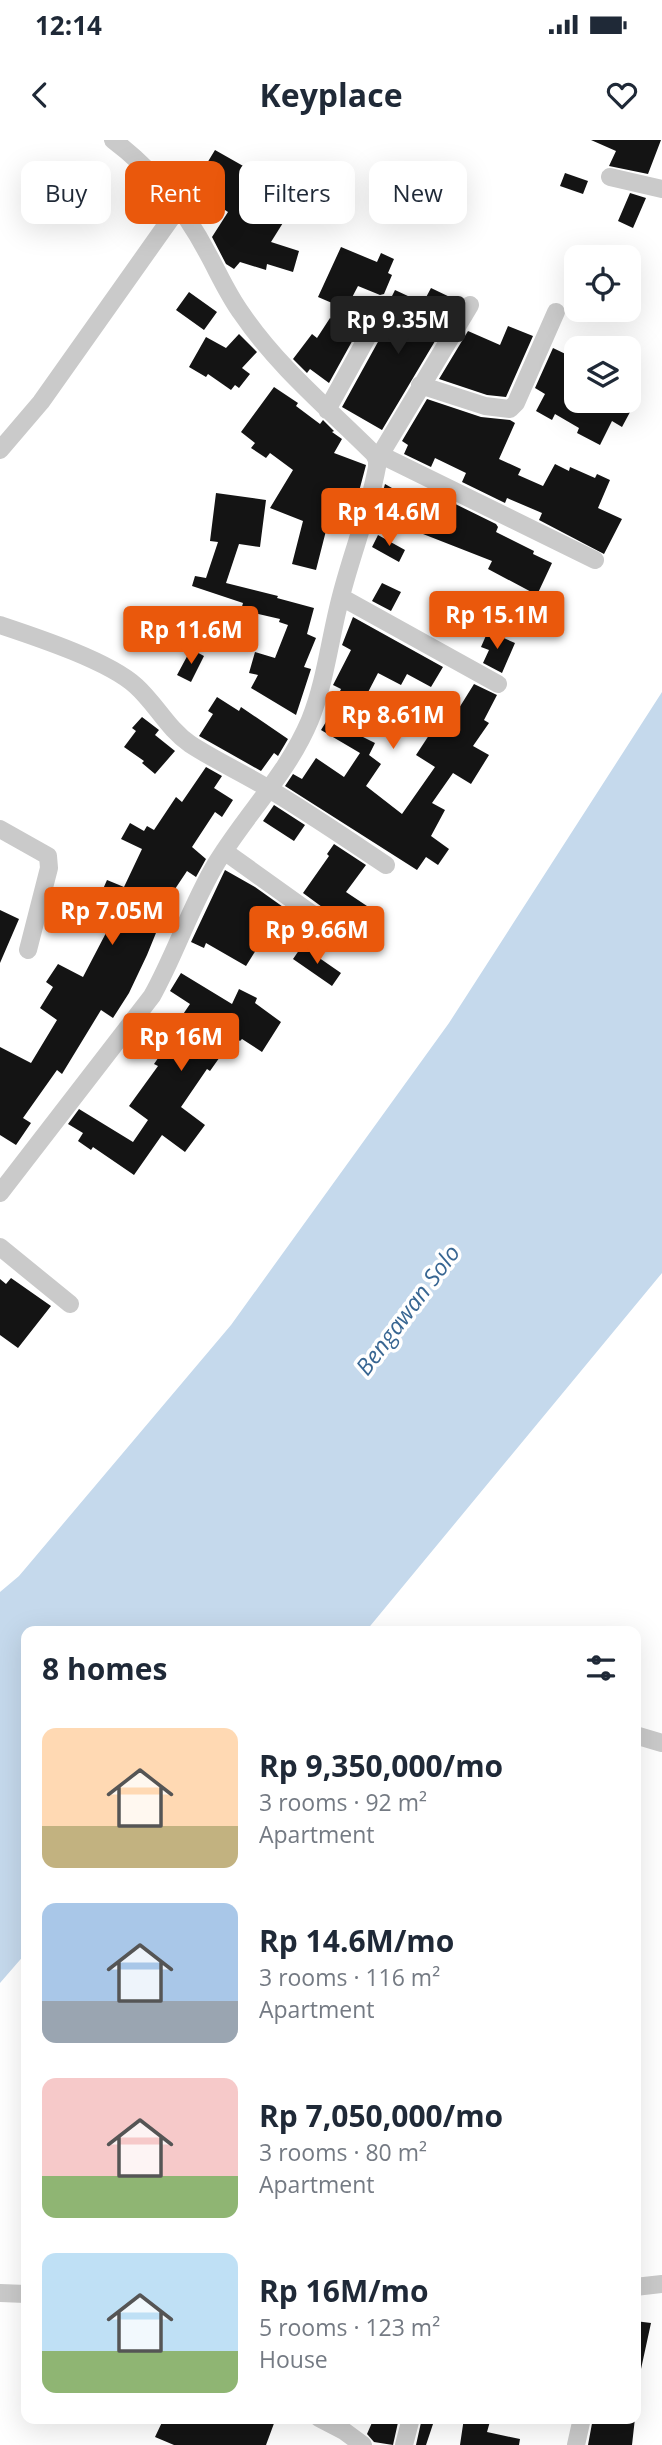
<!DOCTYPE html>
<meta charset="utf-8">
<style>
:root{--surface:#fff;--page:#f2f2f3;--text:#1f2937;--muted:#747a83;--accent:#ea580c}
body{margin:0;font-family:"Open Sans",sans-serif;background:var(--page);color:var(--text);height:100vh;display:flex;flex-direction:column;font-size:26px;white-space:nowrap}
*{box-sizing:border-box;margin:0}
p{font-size:23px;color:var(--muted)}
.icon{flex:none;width:38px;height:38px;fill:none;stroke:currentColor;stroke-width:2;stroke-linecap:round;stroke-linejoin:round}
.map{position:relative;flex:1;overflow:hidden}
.sheet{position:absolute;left:21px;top:1486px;width:620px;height:798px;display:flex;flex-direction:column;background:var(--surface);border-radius:14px;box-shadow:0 7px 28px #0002}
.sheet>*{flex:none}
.banner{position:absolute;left:21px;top:21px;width:621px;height:63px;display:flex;gap:14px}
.controls{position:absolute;left:564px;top:105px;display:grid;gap:14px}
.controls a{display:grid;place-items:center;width:77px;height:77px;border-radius:14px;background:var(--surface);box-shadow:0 7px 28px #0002;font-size:35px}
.price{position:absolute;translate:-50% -60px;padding:0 16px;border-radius:7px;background:var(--accent);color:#fff;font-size:23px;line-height:46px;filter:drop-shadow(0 2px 4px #0008)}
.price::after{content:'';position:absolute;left:50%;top:42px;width:21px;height:16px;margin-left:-10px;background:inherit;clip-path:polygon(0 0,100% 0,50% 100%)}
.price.on{background:#222;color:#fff}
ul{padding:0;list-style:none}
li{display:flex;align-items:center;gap:21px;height:175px;padding:0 21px}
li span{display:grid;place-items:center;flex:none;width:196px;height:140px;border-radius:14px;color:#555}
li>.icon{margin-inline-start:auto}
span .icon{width:84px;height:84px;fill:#fffc;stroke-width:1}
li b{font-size:30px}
h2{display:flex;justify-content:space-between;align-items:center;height:84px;padding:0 21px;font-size:30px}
.tag{padding:0 24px;border-radius:14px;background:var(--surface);box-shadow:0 7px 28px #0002;font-size:24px;line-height:63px}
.tag.on{background:var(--accent);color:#fff}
.status{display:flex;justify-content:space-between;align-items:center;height:49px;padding:0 35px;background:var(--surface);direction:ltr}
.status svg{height:19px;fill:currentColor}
header{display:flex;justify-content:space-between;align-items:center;height:91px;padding:0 21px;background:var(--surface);font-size:32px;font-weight:700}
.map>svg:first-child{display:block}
.water{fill:#c5d9ec}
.building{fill:#141414}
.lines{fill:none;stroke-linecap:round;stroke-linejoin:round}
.minor{stroke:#cacaca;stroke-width:18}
.labels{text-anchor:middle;stroke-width:7;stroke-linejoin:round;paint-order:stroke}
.water-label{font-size:23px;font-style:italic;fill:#386692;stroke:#fff}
</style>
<div class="status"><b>12:14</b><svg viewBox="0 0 49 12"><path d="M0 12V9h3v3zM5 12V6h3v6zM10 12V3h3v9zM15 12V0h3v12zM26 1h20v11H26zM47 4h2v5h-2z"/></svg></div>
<header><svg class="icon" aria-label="back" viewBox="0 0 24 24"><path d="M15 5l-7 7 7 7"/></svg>Keyplace<svg class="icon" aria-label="heart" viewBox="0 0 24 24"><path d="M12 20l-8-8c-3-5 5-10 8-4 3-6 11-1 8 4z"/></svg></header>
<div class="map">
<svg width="662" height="2305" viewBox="0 0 662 2305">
<rect width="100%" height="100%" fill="#fff"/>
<!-- water -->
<path class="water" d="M662 552V1133L366 1491H26V1813L0 1843V1452L19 1436 231 1185 449 883Z"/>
<!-- building -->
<path class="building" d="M591 0H661L648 34 609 26 616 11Z
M215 10 266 39 264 42 277 50 272 58 291 70 271 102 299 111 293 132 267 124 266 130 240 122 234 129 226 124 212 97 228 72 192 48Z
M565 33 588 41 583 54 560 46Z
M630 53 646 58 633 88 618 81Z
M341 107 377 122 381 113 394 119 388 133 392 135 384 154 380 155 358 146 346 169 318 157Z
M431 148 454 159 444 180 447 181 382 290 342 267 395 171 396 164 392 156 395 150 423 163Z
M189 152 217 172 204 190 176 170Z
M330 178 355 196 329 243 310 229 307 233 293 219 312 194 317 198Z
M508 186 533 196 506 257 487 255 439 239 468 191 500 205Z
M239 194 257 212 242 228 250 234 239 248 235 245 231 250 208 234 206 237 189 227 206 197 226 208Z
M553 208 576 219V261H636L622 287 612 281 600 305 577 293 579 288 555 274 552 280 536 271 545 254 535 248Z
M274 247 298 263 296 266 320 284 323 280 334 291 332 292 342 299 334 313 366 325 352 378 350 377 348 382 330 375 316 430 292 424 303 381 270 368 293 330 270 313 266 318 251 308 255 303 241 292Z
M427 259 481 277 510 280 515 283 499 319 521 329 518 335 543 346 555 324 569 331 570 327 595 338 597 334 610 340 598 368 622 379 604 414 539 380 542 373 507 358 505 363 462 342 466 333 435 318 431 327 404 314 408 305 402 301Z
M385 344 406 356 387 395 373 388Z
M216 353 266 360 260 407 239 404 226 443 278 456 277 458 314 468 307 494 316 498 304 527 311 529 296 575 251 548 258 535 249 533 255 512 275 518 288 485 279 482 280 479 241 470 243 463 192 446 195 436 206 438 218 402 210 401Z
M439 356 496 384 498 387 496 392 534 411 533 414 552 423 537 455 488 429 492 421 423 394Z
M378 395 405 410 399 422 372 407Z
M382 443 401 452 391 471 372 461Z
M353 477 443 527 431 547 407 534 401 545 378 533 351 585 353 587 351 591 375 603 369 615 381 624 366 646 402 674 435 627 416 615 437 583 446 589 474 544 497 555 484 580 489 583 473 606 489 615 471 644 453 633 432 663 445 670 431 696 449 709 438 725 426 717 417 730 285 646 293 634 302 639 316 618 344 637 360 613 321 590 334 569 332 568 341 549 333 545 351 510 342 505Z
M488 491 515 503 502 533 483 523 489 510 481 507Z
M191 509 204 516 191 542 177 535Z
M217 557 239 571 241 567 288 599 278 616 274 613 261 631 199 596 213 574 208 571Z
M142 577 159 590 155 595 175 611 155 634 142 623 144 621 124 607 136 591 132 588Z
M206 627 222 636 214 648 233 660 222 677 215 672 192 707 206 719 196 737 187 731 173 752 156 787 158 788 147 815 129 853 113 878 101 870 62 934 57 930 23 978 31 983 16 1005 0 995V907L31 923 57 880 40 868 53 847 46 842 58 824 83 837 107 791 88 783 107 740 124 747 142 709 121 699 130 683 144 691 147 686 154 690 176 657 182 662Z
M274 665 305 685 294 701 263 681Z
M334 704 366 725 346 752 367 766 352 789 303 753 329 716 327 714Z
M225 730 255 747 300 779 288 797 271 786 246 826 206 803 204 808 191 802Z
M0 770 19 779 0 823Z
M302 806 341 833 332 846 293 819Z
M181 833 232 864 239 849 257 858 255 863 281 882 262 912 242 899 240 901 234 897 210 931 207 929 181 967 205 985 185 1012 162 995 134 1035 93 1007 91 1010 78 1001 83 993 68 984 79 969 133 1002 148 980 129 966 158 926 154 924 174 895 171 892 190 864 170 851Z
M11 1138 51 1166 18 1208 0 1195V1139L6 1144Z
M635 2181 651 2183 641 2229 635 2228Z
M164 2278H276L266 2305H174L155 2297Z
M374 2278H399L393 2305 374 2302 367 2294Z
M422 2278H435L426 2305H416Z
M464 2278H491L487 2292 520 2299 519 2305H460Z
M593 2278H635L632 2305H588Z"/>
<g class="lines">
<!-- minor -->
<path class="minor" d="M610 37 662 49
M420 245 485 266 510 269 516 263 556 172
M327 270 385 165
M0 310 41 262 179 67
M381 315 595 420
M377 320 470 165
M341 457 498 544
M0 485C36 497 109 521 136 546 156 564 168 589 190 604 216 621 243 633 269 649 309 673 347 699 386 725
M0 689 48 716 49 728 28 810
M224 711 347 799
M0 1053 152 856C176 813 191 765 217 722 247 673 288 633 310 580 326 540 330 497 341 456 352 413 369 371 377 327V320L374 314C329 269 278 227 242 174 228 155 219 134 208 114 185 70 153 30 113 0
M0 1107 70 1164
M635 1595 662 1603
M635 2147 662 2144
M0 2153 26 2154
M319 2278 344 2291 363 2305
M404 2305 411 2278
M576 2305 582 2278"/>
</g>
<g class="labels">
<!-- water labels -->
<g class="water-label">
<text transform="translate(408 1170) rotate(-53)" y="8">Bengawan Solo</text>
</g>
</g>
</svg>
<div class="controls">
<a><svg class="icon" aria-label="locate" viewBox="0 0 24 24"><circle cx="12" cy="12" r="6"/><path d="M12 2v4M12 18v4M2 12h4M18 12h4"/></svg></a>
<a><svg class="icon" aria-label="layers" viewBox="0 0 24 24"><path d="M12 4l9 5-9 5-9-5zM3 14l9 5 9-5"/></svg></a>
</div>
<b class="price on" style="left:398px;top:216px">Rp 9.35M</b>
<b class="price" style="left:389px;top:408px">Rp 14.6M</b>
<b class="price" style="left:497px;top:511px">Rp 15.1M</b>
<b class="price" style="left:191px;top:526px">Rp 11.6M</b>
<b class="price" style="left:393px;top:611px">Rp 8.61M</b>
<b class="price" style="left:112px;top:807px">Rp 7.05M</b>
<b class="price" style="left:317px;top:826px">Rp 9.66M</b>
<b class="price" style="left:181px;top:933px">Rp 16M</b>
<div class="banner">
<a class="tag">Buy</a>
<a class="tag on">Rent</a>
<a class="tag">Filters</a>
<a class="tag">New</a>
</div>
<section class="sheet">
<h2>8 homes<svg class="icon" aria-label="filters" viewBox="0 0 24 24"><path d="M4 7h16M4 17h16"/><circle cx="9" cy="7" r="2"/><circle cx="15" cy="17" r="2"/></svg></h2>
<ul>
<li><span style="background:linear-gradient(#ffd9b3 70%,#c2b280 0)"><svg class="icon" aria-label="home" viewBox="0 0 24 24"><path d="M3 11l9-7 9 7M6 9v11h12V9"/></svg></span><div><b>Rp 9,350,000/mo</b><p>3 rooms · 92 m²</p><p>Apartment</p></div></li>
<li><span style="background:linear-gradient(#a9c7e8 70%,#9aa5b1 0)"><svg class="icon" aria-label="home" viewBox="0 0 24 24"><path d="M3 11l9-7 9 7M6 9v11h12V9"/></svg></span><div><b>Rp 14.6M/mo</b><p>3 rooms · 116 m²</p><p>Apartment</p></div></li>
<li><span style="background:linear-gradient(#f6c9c9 70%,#8fb573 0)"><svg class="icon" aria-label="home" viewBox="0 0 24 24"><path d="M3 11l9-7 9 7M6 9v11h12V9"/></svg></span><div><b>Rp 7,050,000/mo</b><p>3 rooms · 80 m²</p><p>Apartment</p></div></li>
<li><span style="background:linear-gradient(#bfe0f5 70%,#8fb573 0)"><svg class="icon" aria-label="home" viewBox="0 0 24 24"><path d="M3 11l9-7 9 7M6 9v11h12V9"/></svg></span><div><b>Rp 16M/mo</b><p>5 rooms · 123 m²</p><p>House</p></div></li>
</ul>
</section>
</div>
